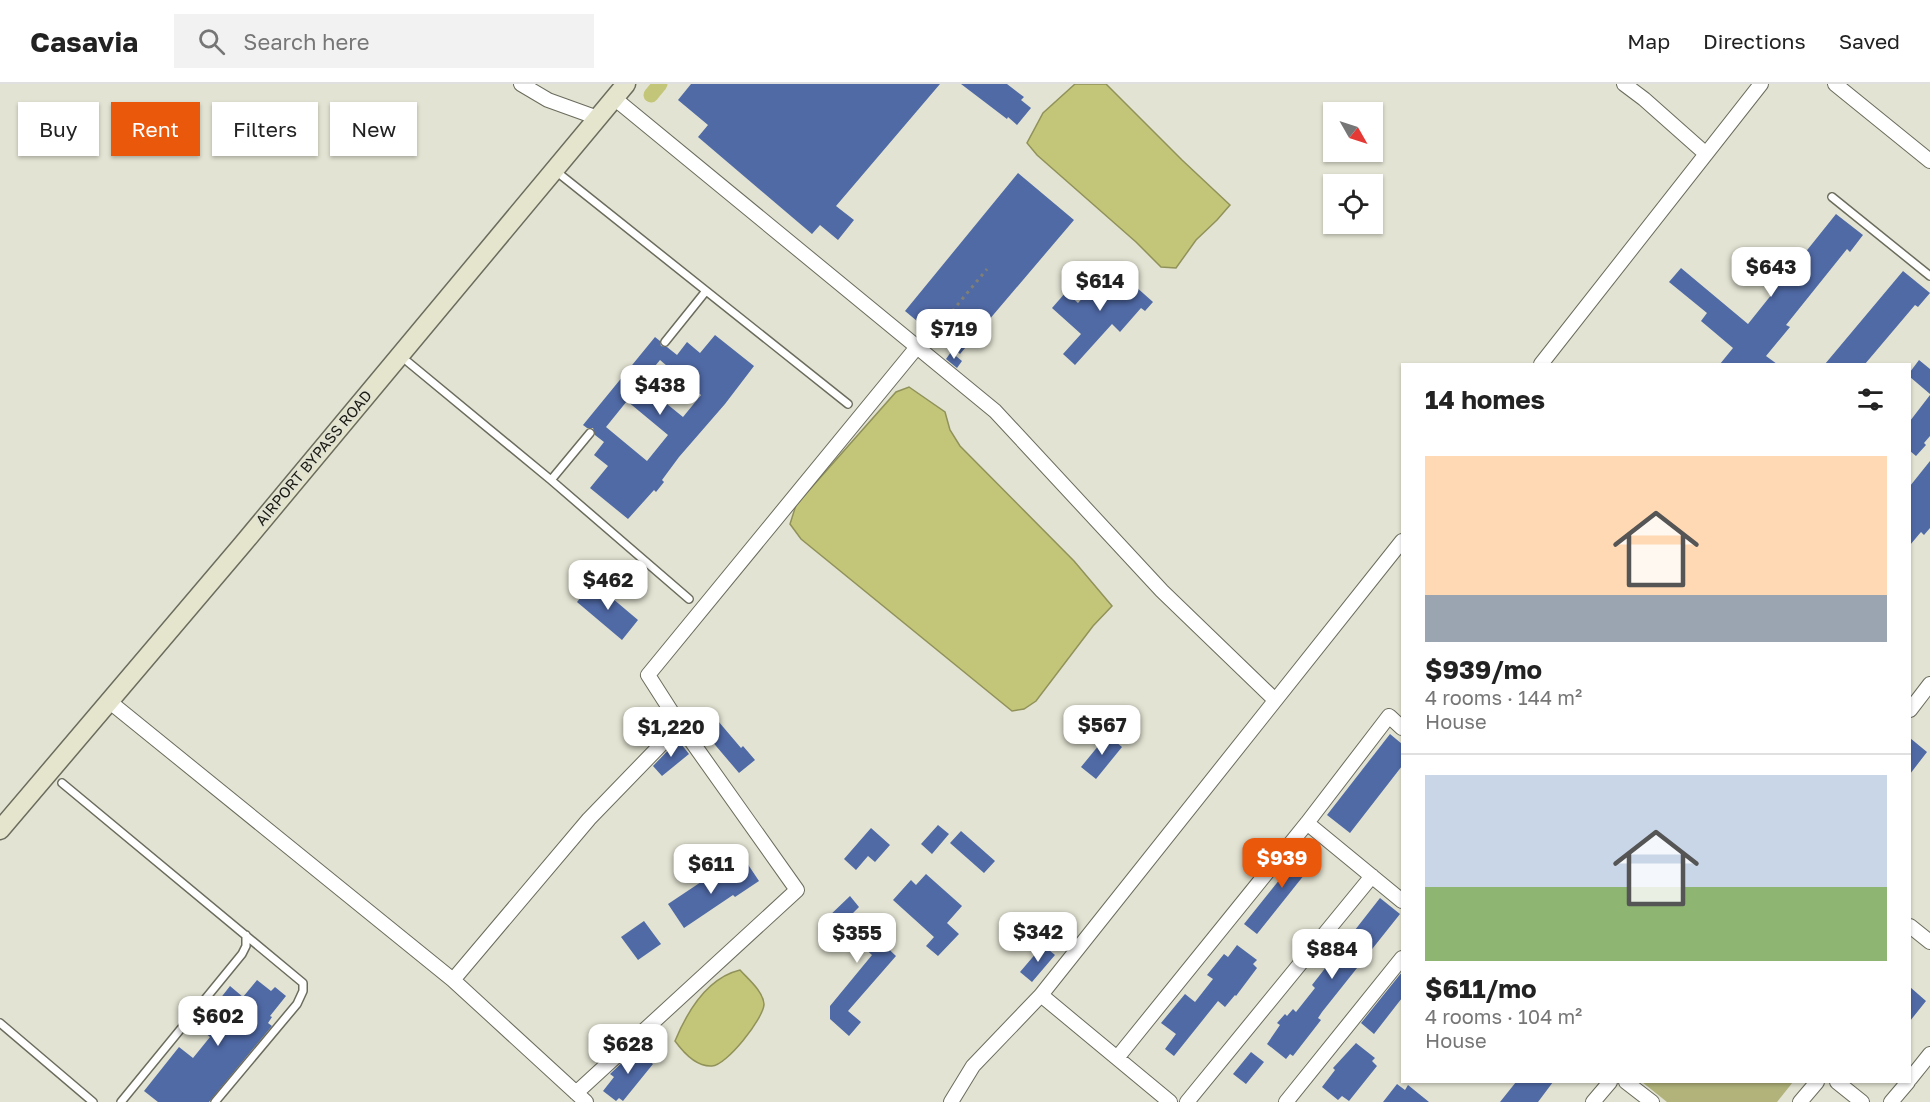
<!DOCTYPE html>
<meta charset="utf-8">
<style>
:root{--surface:#fff;--page:#f2f2f2;--text:#222;--muted:#767676;--line:#e0e0e0;--accent:#ea580c}
body{margin:0;font-family:"Golos Text",sans-serif;background:var(--page);color:var(--text);height:100vh;display:flex;flex-direction:column;font-size:22px;white-space:nowrap}
*{box-sizing:border-box;margin:0}
p{font-size:20px;color:var(--muted)}
.icon{flex:none;width:33px;height:33px;fill:none;stroke:currentColor;stroke-width:2;stroke-linecap:round;stroke-linejoin:round}
.map{position:relative;flex:1;overflow:hidden}
.panel{position:absolute;left:1401px;top:279px;width:510px;height:720px;display:flex;flex-direction:column;background:var(--surface);border-radius:0px;box-shadow:0 2px 4px #0004}
.panel>*{flex:none}
.hud{position:absolute;left:18px;top:18px;width:570px;height:54px;display:flex;gap:12px}
.needle{width:39px;rotate:129deg}
.tools{position:absolute;left:1323px;top:18px;display:grid;gap:12px}
.tools a{display:grid;place-items:center;width:60px;height:60px;border-radius:0px;background:var(--surface);box-shadow:0 2px 4px #0004;font-size:30px}
.price{position:absolute;translate:-50% -51px;padding:0 14px;border-radius:12px;background:#fff;color:#222;font-size:20px;line-height:39px;filter:drop-shadow(0 2px 3px #0008)}
.price::after{content:'';position:absolute;left:50%;top:36px;width:18px;height:14px;margin-left:-9px;background:inherit;clip-path:polygon(0 0,100% 0,50% 100%)}
.price.active{background:var(--accent);color:#fff}
ul{padding:0;list-style:none}
li{display:grid;align-content:center;gap:12px;height:318px;padding:0 24px}
li+li{border-top:2px solid var(--line)}
li span{display:grid;place-items:center;height:186px;border-radius:0px;color:#555}
li>.icon{margin-inline-start:auto}
span .icon{width:108px;height:108px;fill:#fffc;stroke-width:1}
li b{font-size:26px}
h2{display:flex;justify-content:space-between;align-items:center;height:72px;padding:0 24px;font-size:26px}
.chip{padding:0 21px;border-radius:0px;background:var(--surface);box-shadow:0 2px 4px #0004;font-size:21px;line-height:54px}
.chip.active{background:var(--accent);color:#fff}
header{display:flex;align-items:center;gap:36px;box-sizing:border-box;height:84px;padding:0 30px;background:var(--surface);border-bottom:2px solid var(--line)}
header strong{font-size:28px}
nav{display:flex;gap:33px;margin-inline-start:auto;font-size:21px}
.search{width:420px;height:54px;background:var(--page);display:flex;align-items:center;gap:15px;box-sizing:border-box;padding:0 21px;border-radius:0px;color:var(--muted);font-size:22px}
.map>svg:first-child{display:block}
.green{fill:#b1b37b}
.water{fill:#c3c678;stroke:#90925a;stroke-width:1.5}
.lines{fill:none;stroke-linecap:round;stroke-linejoin:round}
.canal{stroke:#c3c678;stroke-width:15}
.building{fill:#506aa6;fill-rule:evenodd}
.lane-casing{stroke:#6b6c5d;stroke-width:10}
.street-casing{stroke:#6b6c5d;stroke-width:16}
.secondary-casing{stroke:#6b6c5d;stroke-width:21}
.path{stroke:#7f7f74;stroke-width:3;stroke-dasharray:3 4.5;stroke-linecap:butt}
.lane{stroke:#fff;stroke-width:7}
.street{stroke:#fff;stroke-width:14}
.secondary{stroke:#e5e5cd;stroke-width:18}
.labels{text-anchor:middle;stroke-width:4.5;stroke-linejoin:round;paint-order:stroke}
.street-label{font-size:15px;fill:#1a1a14;stroke:#e2e3d2}
</style>
<header>
<strong>Casavia</strong>
<div class="search"><svg class="icon" aria-label="search" viewBox="0 0 24 24"><circle cx="10" cy="10" r="6"/><path d="M15 15l6 6"/></svg>Search here</div>
<nav><a>Map</a><a>Directions</a><a>Saved</a></nav>
</header>
<div class="map">
<svg width="1930" height="1018" viewBox="0 0 1930 1018">
<rect width="100%" height="100%" fill="#e2e3d2"/>
<!-- green -->
<path class="green" d="M1642 998H1793L1777 1018H1667Z"/>
<!-- water -->
<path class="water" d="M1075 0H1106L1182 76 1230 121 1217 136 1196 156 1176 184 1161 183 1136 158 1037 71 1027 59 1043 29Z
M909 303 945 328 950 346 960 362 1074 477 1112 522 1093 542 1036 617 1024 625 1012 627 801 455 790 440 796 421 896 308Z
M740 886C748 895 763 907 764 920 764 934 726 982 712 982 696 983 683 968 675 957 687 928 707 894 740 886Z"/>
<g class="lines">
<!-- canal -->
<path class="canal" d="M651 11 660 0"/>
</g>
<!-- building -->
<path class="building" d="M691 0H940L836 122 854 136 838 156 820 141 812 150 698 53 708 41 678 16Z
M961 0H1007L1024 13 1021 16 1031 24 1017 41 1008 33 1007 35Z
M1018 89 1074 136 960 270 930 245 929 247 905 227Z
M1836 130 1863 151 1850 168 1847 165 1786 241 1790 243 1766 272 1777 280H1720L1733 264 1701 237 1707 229 1669 198 1681 184 1748 240Z
M1903 187 1930 209 1918 223 1915 221 1865 280H1825Z
M1104 190 1119 202 1126 194 1153 218 1145 227 1141 224 1120 248 1112 240 1075 281 1063 270 1081 250 1052 224 1066 208 1078 219Z
M715 251 754 282 725 320 679 373 662 396 664 398 656 408 654 406 628 435 590 404 608 382 594 371 604 358 595 351 593 344H587L583 341 655 253 660 257 661 262 667 263 677 271 687 258 700 269ZM660 276 701 311 683 333 641 299ZM627 317 668 351 647 377 606 343Z
M951 268 962 277 957 284 946 275Z
M1919 276 1930 285V310L1910 293V288Z
M1930 311V352L1924 359 1926 361 1916 372 1910 367V337Z
M1930 377V444L1924 451 1921 448 1910 461V402Z
M593 498 638 536 622 556 577 518Z
M713 631 741 664 743 662 755 676 739 689 699 642Z
M1105 649 1122 663 1096 695 1081 683 1099 661 1097 659Z
M1390 650 1402 660V682L1350 749 1327 731Z
M1910 654 1927 668 1910 690Z
M678 656 689 670 662 692 653 682Z
M938 741 949 750 932 770 921 760Z
M871 744 890 761 875 778 868 772 856 786 844 775Z
M961 747 995 777 984 789 950 759Z
M1308 760 1320 771 1257 850 1244 840Z
M747 779 759 797 735 813 733 811 684 844 668 820 707 794 712 802Z
M926 790 962 822 947 839 959 850 938 872 926 862 934 853 893 816 911 796 916 801Z
M850 812 859 823 853 829 882 854 880 857 896 872 848 927 861 938 849 952 830 935V922L872 871 839 842 835 845 826 835Z
M1380 814 1400 830 1322 928 1318 934 1321 936 1293 972 1290 970 1286 975 1267 960 1280 941 1277 939 1285 930 1287 932 1293 925 1296 928 1315 904 1312 901Z
M644 837 661 860 638 876 621 853Z
M1043 861 1055 871 1032 898 1020 888Z
M1237 861 1257 876 1253 880 1257 884 1236 912 1235 911 1225 923 1218 917 1174 972 1165 965 1176 950 1161 939 1185 910 1195 918 1213 895 1207 891 1224 870 1228 873Z
M1402 888V914L1374 950 1361 939Z
M257 896 271 907 275 903 286 912 270 932 272 933 268 939 272 942 209 1018H158L144 1007 179 963 193 974 210 953 198 943 230 902 243 913Z
M1910 903 1926 917 1910 937Z
M1356 959 1375 974 1372 977 1377 982 1349 1017 1342 1012 1338 1016 1322 1003 1335 986 1333 984Z
M639 963 652 974 649 977 653 980 623 1017 619 1014 616 1017 603 1007 614 993 610 990 628 973 630 975Z
M1251 968 1264 978 1246 1000 1233 990Z
M1516 998H1553L1538 1018H1500Z
M1397 1000 1405 1006 1408 1001 1429 1018H1383Z"/>
<g class="lines">
<defs>
<path id="lane" d="M562 92 848 320
M1832 113 1930 192
M665 258 706 207
M408 278 551 396 689 515
M551 396 590 349
M62 699 303 899V907L297 920 215 1018
M0 939 93 1018
M121 1018 242 870 246 862V851"/>
<path id="street" d="M521 0 548 16 598 34
M1624 0 1644 15 1706 70
M1835 0 1930 77
M614 14 995 327 1162 507 1275 616
M1541 280 1761 0
M110 618 453 896 589 735 680 641 648 591 917 263
M1910 626 1930 600
M1307 739 1402 817
M1910 842 1930 858
M453 896 586 1018
M1041 911 1170 1018
M1117 974 1307 739 1389 632 1402 644
M1910 995 1930 970
M1626 998 1652 1018
M1837 998 1862 1018
M576 1009 797 806 680 641
M951 1018 973 982 1041 911 1402 457
M1187 1018 1372 792
M1286 1018 1402 874
M1593 1018 1610 998
M1800 1018 1817 998
M1891 1018 1908 998"/>
<path id="secondary" d="M0 746 242 461 626 0"/>
</defs>
<!-- lane casing -->
<use href="#lane" class="lane-casing"/>
<!-- street casing -->
<use href="#street" class="street-casing"/>
<!-- secondary casing -->
<use href="#secondary" class="secondary-casing"/>
<!-- path -->
<path class="path" d="M933 258 935 248 987 185"/>
<!-- lane -->
<use href="#lane" class="lane"/>
<!-- street -->
<use href="#street" class="street"/>
<!-- secondary -->
<use href="#secondary" class="secondary"/>
</g>
<g class="labels">
<!-- street labels -->
<g class="street-label">
<text transform="translate(314 374) rotate(-50)" y="5">AIRPORT BYPASS ROAD</text>
</g>
</g>
</svg>
<div class="tools">
<a><svg class="needle" viewBox="-14 -14 28 28"><path d="M0-13l5 13h-10z" fill="#e53935"/><path d="M0 13l5-13h-10z" fill="#767676"/></svg></a>
<a><svg class="icon" aria-label="locate" viewBox="0 0 24 24"><circle cx="12" cy="12" r="6"/><path d="M12 2v4M12 18v4M2 12h4M18 12h4"/></svg></a>
</div>
<b class="price" style="left:1771px;top:214px">$643</b>
<b class="price" style="left:1100px;top:228px">$614</b>
<b class="price" style="left:954px;top:276px">$719</b>
<b class="price" style="left:660px;top:332px">$438</b>
<b class="price" style="left:608px;top:527px">$462</b>
<b class="price" style="left:1102px;top:672px">$567</b>
<b class="price" style="left:671px;top:674px">$1,220</b>
<b class="price active" style="left:1282px;top:805px">$939</b>
<b class="price" style="left:711px;top:811px">$611</b>
<b class="price" style="left:1038px;top:879px">$342</b>
<b class="price" style="left:857px;top:880px">$355</b>
<b class="price" style="left:1332px;top:896px">$884</b>
<b class="price" style="left:218px;top:963px">$602</b>
<b class="price" style="left:628px;top:991px">$628</b>
<div class="hud">
<a class="chip">Buy</a>
<a class="chip active">Rent</a>
<a class="chip">Filters</a>
<a class="chip">New</a>
</div>
<section class="panel">
<h2>14 homes<svg class="icon" aria-label="filters" viewBox="0 0 24 24"><path d="M4 7h16M4 17h16"/><circle cx="9" cy="7" r="2"/><circle cx="15" cy="17" r="2"/></svg></h2>
<ul>
<li><span style="background:linear-gradient(#ffd9b3 75%,#9aa5b1 0)"><svg class="icon" aria-label="home" viewBox="0 0 24 24"><path d="M3 11l9-7 9 7M6 9v11h12V9"/></svg></span><div><b>$939/mo</b><p>4 rooms · 144 m²</p><p>House</p></div></li>
<li><span style="background:linear-gradient(#c9d6e8 60%,#8fb573 0)"><svg class="icon" aria-label="home" viewBox="0 0 24 24"><path d="M3 11l9-7 9 7M6 9v11h12V9"/></svg></span><div><b>$611/mo</b><p>4 rooms · 104 m²</p><p>House</p></div></li>
</ul>
</section>
</div>
